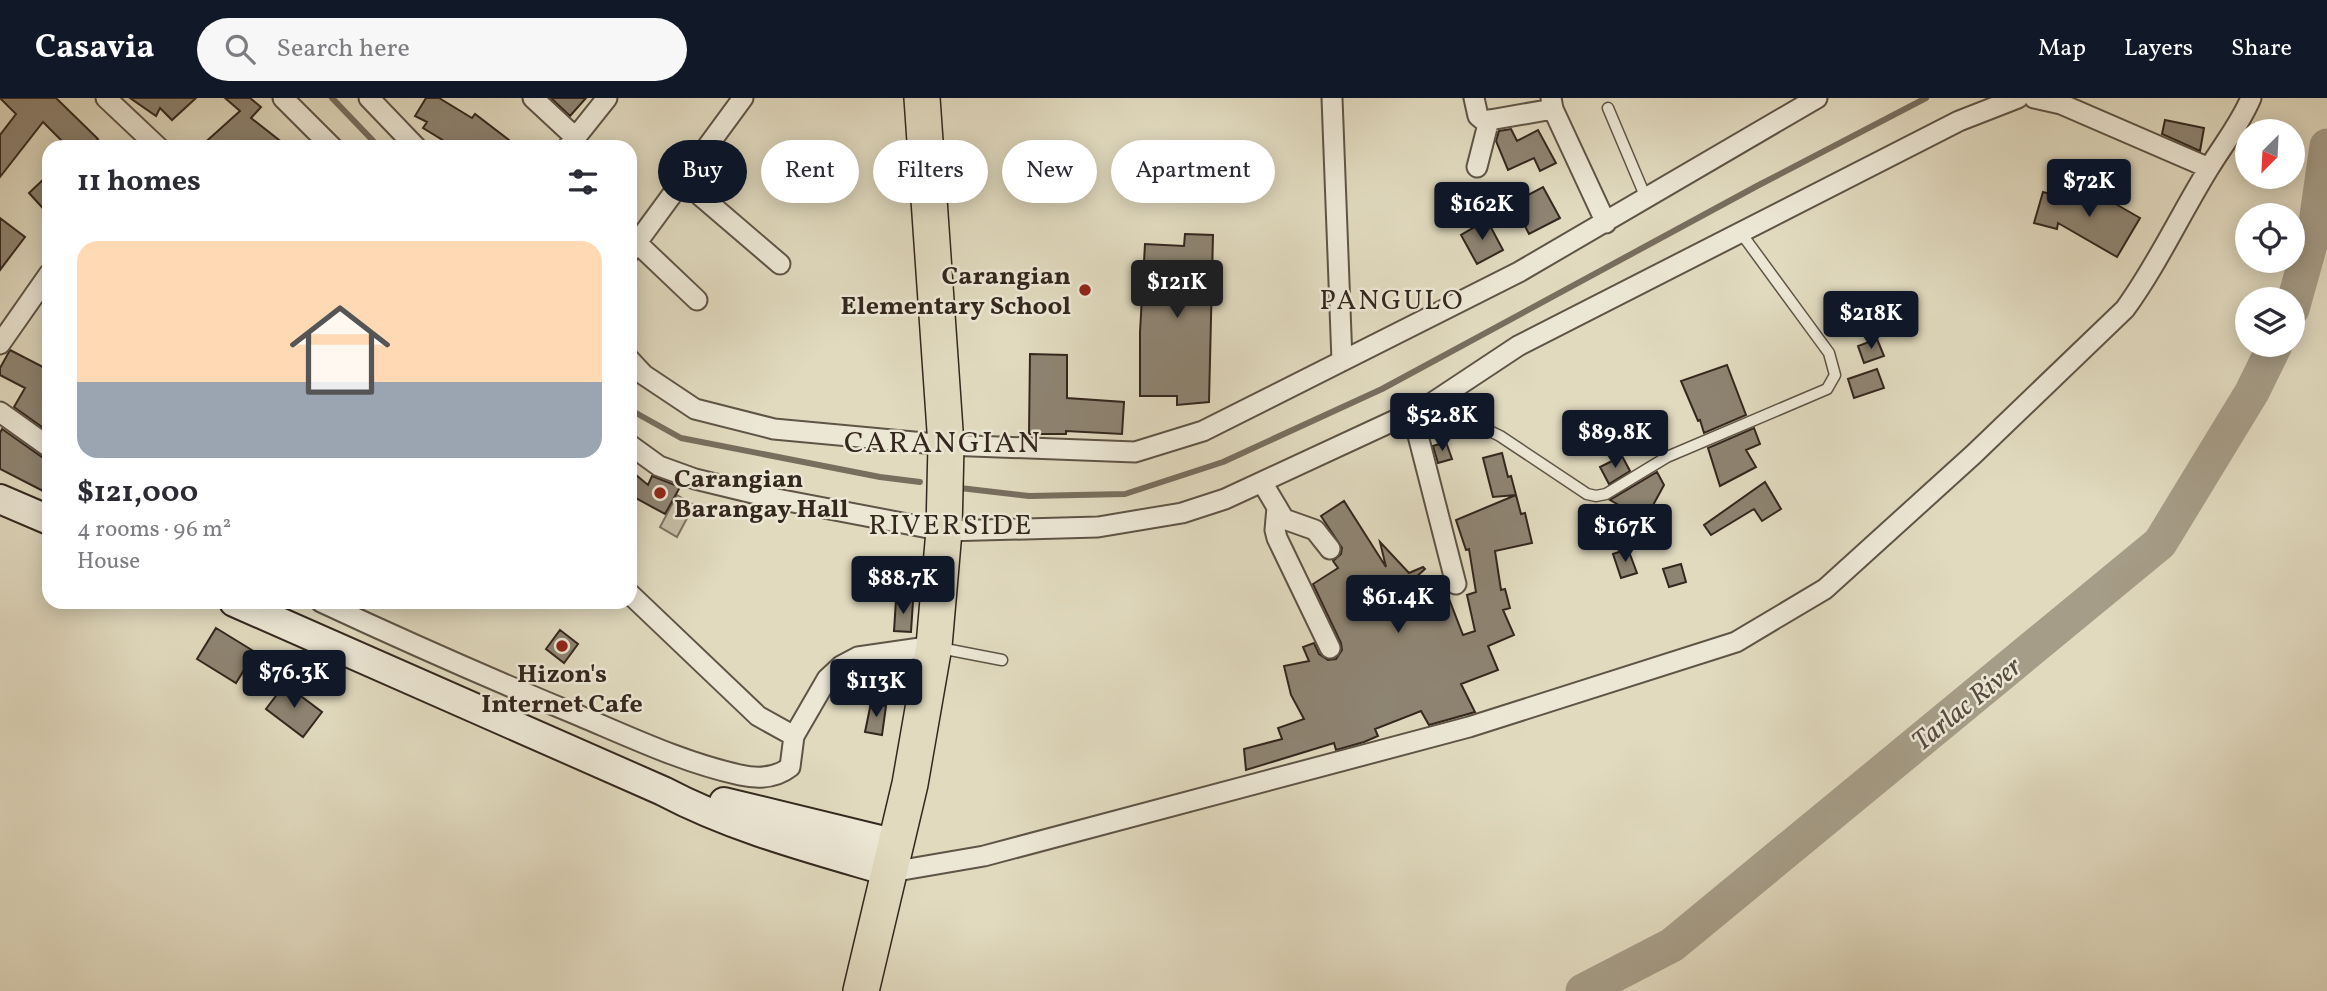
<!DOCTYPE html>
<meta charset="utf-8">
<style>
:root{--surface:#fff;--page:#f7f7f7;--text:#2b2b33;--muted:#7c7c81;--accent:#111827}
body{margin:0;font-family:Vollkorn,serif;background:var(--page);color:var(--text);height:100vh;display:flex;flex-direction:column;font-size:26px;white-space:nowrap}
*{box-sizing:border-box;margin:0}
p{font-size:23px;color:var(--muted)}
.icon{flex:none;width:38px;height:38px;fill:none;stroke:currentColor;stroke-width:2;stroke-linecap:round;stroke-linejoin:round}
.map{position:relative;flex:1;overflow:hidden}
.sheet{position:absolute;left:42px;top:42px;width:595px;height:469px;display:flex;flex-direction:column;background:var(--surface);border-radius:21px;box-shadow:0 4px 18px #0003}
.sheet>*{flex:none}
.hud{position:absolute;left:658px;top:42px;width:665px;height:63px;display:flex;gap:14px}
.needle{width:46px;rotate:204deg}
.buttons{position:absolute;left:2235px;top:21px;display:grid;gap:14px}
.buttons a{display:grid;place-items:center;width:70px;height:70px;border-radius:50%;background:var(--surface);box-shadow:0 4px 18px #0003;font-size:35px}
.price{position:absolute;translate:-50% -60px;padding:0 16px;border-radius:7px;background:var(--accent);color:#fff;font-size:23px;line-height:46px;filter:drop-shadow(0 2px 4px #0008)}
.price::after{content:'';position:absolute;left:50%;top:42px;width:21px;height:16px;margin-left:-10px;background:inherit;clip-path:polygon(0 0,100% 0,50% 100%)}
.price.selected{background:#222;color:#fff}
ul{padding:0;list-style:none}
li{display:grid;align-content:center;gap:14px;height:371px;padding:0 35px}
li span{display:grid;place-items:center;height:217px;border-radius:21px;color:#555}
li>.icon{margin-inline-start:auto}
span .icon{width:126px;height:126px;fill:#fffc;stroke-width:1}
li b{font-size:30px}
h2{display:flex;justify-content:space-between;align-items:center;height:84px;padding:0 35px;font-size:30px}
.chip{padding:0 24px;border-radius:32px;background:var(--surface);box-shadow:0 4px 18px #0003;font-size:24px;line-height:63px}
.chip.selected{background:var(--accent);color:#fff}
header{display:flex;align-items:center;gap:42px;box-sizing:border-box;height:98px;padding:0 35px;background:var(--accent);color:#fff}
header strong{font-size:33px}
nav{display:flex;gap:38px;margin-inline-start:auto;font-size:24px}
.search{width:490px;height:63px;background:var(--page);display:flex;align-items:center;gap:18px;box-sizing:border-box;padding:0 24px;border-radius:38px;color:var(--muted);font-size:26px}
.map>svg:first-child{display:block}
.grass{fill:#c4bca4;stroke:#7c7261;stroke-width:2}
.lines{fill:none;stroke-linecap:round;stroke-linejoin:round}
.stream{stroke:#786e5e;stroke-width:6}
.river{stroke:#a69d88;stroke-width:35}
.building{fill:#8e8472;stroke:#34271e;stroke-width:2}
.lane-casing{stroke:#5f5446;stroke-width:13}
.street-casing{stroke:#5f5446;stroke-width:23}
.secondary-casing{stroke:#34271e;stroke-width:32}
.highway-casing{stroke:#34271e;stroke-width:38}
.lane{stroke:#ece7d5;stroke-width:10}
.street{stroke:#ece7d5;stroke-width:19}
.secondary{stroke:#ece7d5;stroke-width:28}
.highway{stroke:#e1dabf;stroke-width:35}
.poi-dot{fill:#8f2418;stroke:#ece7d5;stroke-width:2.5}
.labels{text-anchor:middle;stroke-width:5;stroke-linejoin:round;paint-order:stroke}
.poi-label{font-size:26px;font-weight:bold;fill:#34271e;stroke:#ece7d5;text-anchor:end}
.neighbourhood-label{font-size:28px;letter-spacing:2px;fill:#34271e;stroke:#ece7d5}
.water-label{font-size:28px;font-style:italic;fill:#564a3e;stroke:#ece7d5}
.quarter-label{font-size:30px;letter-spacing:2px;fill:#34271e;stroke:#ece7d5}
</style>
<header>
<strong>Casavia</strong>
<div class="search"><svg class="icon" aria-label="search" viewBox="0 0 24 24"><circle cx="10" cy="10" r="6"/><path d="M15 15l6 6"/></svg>Search here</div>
<nav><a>Map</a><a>Layers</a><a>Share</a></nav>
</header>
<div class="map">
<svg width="2327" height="893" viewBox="0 0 2327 893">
<rect width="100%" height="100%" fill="#e1dabf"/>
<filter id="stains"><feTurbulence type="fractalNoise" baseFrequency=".00286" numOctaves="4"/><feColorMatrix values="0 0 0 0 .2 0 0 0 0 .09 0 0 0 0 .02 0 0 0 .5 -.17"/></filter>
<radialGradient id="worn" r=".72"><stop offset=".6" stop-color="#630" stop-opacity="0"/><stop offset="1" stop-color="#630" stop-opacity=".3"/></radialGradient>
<!-- grass -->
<path class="grass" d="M677 397 694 407 677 439 660 429Z"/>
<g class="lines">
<!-- stream -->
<path class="stream" d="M332 0 379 49
M630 309 636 315 681 340 880 379 920 384
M960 390 1029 398 1125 396 1223 364 1382 291 1757 88 1926 0"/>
<!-- river -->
<path class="river" d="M2292 211 2316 125 2327 48
M1583 893 1672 847 2160 445 2252 294 2275 247"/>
</g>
<!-- building -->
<path class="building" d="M0 0H56L98 41 90 49H68L43 24 0 79V37L16 16Z
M130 0H196L172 22 160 10 156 18Z
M225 0H250L261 9 251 20 288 49H200L240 13Z
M426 0H439L472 20 475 16 518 49H454L423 30 427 24 415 18Z
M551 0H586L570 18Z
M2165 22 2204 30 2200 53 2162 36Z
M1511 31 1517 43 1538 32 1556 65 1540 73 1534 60 1508 72 1496 43 1499 33Z
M49 76V117L29 95Z
M1543 89 1560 120 1529 136 1513 105Z
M2088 90 2140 120 2117 159 2058 125 2057 131 2034 125 2043 94 2080 104Z
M0 120 25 139 0 172Z
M1487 122 1503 152 1477 166 1461 137Z
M1185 136 1213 137 1209 304 1177 307V298H1140V234L1145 146 1184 148Z
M1877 241 1884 258 1864 265 1858 248Z
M10 252 49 272V334L14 309 25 290 0 277V270Z
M1030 256 1067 257V300L1124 304 1122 336 1066 333V336H1029Z
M1727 267 1746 317 1704 335 1700 322 1698 323 1681 283Z
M1877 271 1884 290 1854 300 1848 281Z
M1754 330 1760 346 1746 352 1756 369 1720 388 1708 350Z
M2 331 42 359 49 361V396L0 371V335Z
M1446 344 1452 361 1438 365 1433 348Z
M1502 355 1508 379 1511 378 1521 416 1525 415 1532 445 1495 453 1501 492 1505 491 1510 510 1503 512 1514 537 1488 548 1498 572 1461 586 1475 614 1429 627 1421 613 1375 631 1378 638 1364 644 1336 652 1334 645 1246 672 1244 651 1282 641 1278 630 1304 621 1291 597 1284 568 1309 563 1303 549 1314 545 1319 556 1328 562 1336 561 1342 552 1341 545 1313 486 1338 470 1333 463 1341 456 1342 450 1321 418 1344 403 1386 469 1380 444 1409 475 1423 469 1425 471 1383 509 1435 494 1437 504 1449 501 1463 537 1475 533 1467 497 1476 494 1469 451 1466 452 1456 422 1516 397 1493 399 1483 360Z
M1622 358 1630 373 1609 386 1600 369Z
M630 372 648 387 652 378 680 389 665 416 630 397Z
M1657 374 1664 387 1645 422 1610 402Z
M1765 384 1781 411 1762 423 1754 411 1711 437 1704 427Z
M1628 451 1637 475 1621 480 1613 456Z
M1681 466 1686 484 1669 489 1663 471Z
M896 502 913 503 911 534 894 533Z
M216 530 255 554 236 585 197 561Z
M560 532 578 546 564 565 546 551Z
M285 586 322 614 303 639 266 611Z
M871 605 886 608 882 637 865 634Z"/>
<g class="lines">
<defs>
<path id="lane" d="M1608 10 1646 100
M1432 305 1500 338 1587 396 1596 398 1606 396 1667 359 1827 291 1835 277 1829 255 1741 135
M940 550 1002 562"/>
<path id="street" d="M106 0 158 49
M283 0 332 49
M369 0 416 49
M533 0 575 39
M1332 0 1342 263
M1474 0 1478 18 1484 23 1553 11
M1551 0 1553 11 1606 125
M2034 0 2061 6 2209 70
M568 49 607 0
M1477 69 1489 22
M682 82 780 166
M637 145 697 202
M630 154 743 0
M0 246 49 176
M630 262 644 277 695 311 774 331 946 347 1135 354 1203 333 1519 174 1817 0
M0 314 49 349
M1412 314 1456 486
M630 347 659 368 695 381 777 401 944 433 1098 429 1182 415 1225 401 1432 305 1518 248 1959 23 2018 0
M1262 384 1284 421 1315 432 1330 451
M1277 409 1275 432 1277 440 1330 550
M630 496 758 618 794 638
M321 504C407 544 493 582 580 618 632 640 685 665 740 677 758 681 776 680 790 669L794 638 827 581 841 568 858 559 934 548
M891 774 984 758 1469 629 1736 544 1825 491 1974 356 2125 211C2157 167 2180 117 2209 70 2223 47 2240 26 2251 0"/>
<path id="secondary" d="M0 401 49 422
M234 504 663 693C735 731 813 751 891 774
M724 704 897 746"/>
<path id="highway" d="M861 893 910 686 934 548 944 433 946 347 922 0"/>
</defs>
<!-- lane casing -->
<use href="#lane" class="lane-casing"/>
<!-- street casing -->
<use href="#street" class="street-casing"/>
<!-- secondary casing -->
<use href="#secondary" class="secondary-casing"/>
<!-- highway casing -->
<use href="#highway" class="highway-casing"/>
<!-- lane -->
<use href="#lane" class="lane"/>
<!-- street -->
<use href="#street" class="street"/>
<!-- secondary -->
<use href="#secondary" class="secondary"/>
<!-- highway -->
<use href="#highway" class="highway"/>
</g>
<!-- markers -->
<g class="poi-dot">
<circle cx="1085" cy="192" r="7"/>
<circle cx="660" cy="395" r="7"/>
<circle cx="562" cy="548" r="7"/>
</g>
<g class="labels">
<!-- poi labels -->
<g class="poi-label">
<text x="1071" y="186">Carangian<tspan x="1071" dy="30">Elementary School</tspan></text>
<text x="674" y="389" text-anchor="start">Carangian<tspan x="674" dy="30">Barangay Hall</tspan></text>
<text x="562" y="584" text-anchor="middle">Hizon's<tspan x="562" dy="30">Internet Cafe</tspan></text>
</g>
<!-- neighbourhood labels -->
<g class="neighbourhood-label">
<text x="1392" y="211">PANGULO</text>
<text x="951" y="436">RIVERSIDE</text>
</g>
<!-- water labels -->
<g class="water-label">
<text transform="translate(1966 605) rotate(-39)" y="10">Tarlac River</text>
</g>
<!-- quarter labels -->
<g class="quarter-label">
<text x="943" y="354">CARANGIAN</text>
</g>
</g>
<rect width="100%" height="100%" filter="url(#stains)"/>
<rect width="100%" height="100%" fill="url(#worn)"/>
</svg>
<div class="buttons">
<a><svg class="needle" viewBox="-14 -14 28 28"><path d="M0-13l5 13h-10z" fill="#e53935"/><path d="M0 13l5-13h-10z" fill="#7c7c81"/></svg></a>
<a><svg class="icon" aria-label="locate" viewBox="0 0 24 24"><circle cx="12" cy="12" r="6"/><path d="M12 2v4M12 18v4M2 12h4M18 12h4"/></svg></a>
<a><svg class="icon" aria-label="layers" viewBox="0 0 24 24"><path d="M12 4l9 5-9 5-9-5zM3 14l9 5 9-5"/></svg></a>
</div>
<b class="price" style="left:2089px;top:121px">$72K</b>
<b class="price" style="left:1482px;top:144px">$162K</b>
<b class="price selected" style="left:1177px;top:222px">$121K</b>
<b class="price" style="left:1871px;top:253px">$218K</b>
<b class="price" style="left:1442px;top:355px">$52.8K</b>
<b class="price" style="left:1615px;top:372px">$89.8K</b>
<b class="price" style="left:1625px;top:466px">$167K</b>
<b class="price" style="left:903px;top:518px">$88.7K</b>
<b class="price" style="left:1398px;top:537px">$61.4K</b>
<b class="price" style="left:294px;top:612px">$76.3K</b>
<b class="price" style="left:876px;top:621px">$113K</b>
<div class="hud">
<a class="chip selected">Buy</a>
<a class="chip">Rent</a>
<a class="chip">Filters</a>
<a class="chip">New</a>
<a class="chip">Apartment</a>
</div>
<section class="sheet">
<h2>11 homes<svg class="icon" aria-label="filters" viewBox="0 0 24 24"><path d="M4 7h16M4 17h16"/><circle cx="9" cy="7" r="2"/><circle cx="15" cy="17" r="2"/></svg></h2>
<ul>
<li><span style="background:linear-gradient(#ffd9b3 65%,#9aa5b1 0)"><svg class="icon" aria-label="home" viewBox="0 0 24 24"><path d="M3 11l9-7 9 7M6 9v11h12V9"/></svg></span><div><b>$121,000</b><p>4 rooms · 96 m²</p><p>House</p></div></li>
</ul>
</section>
</div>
